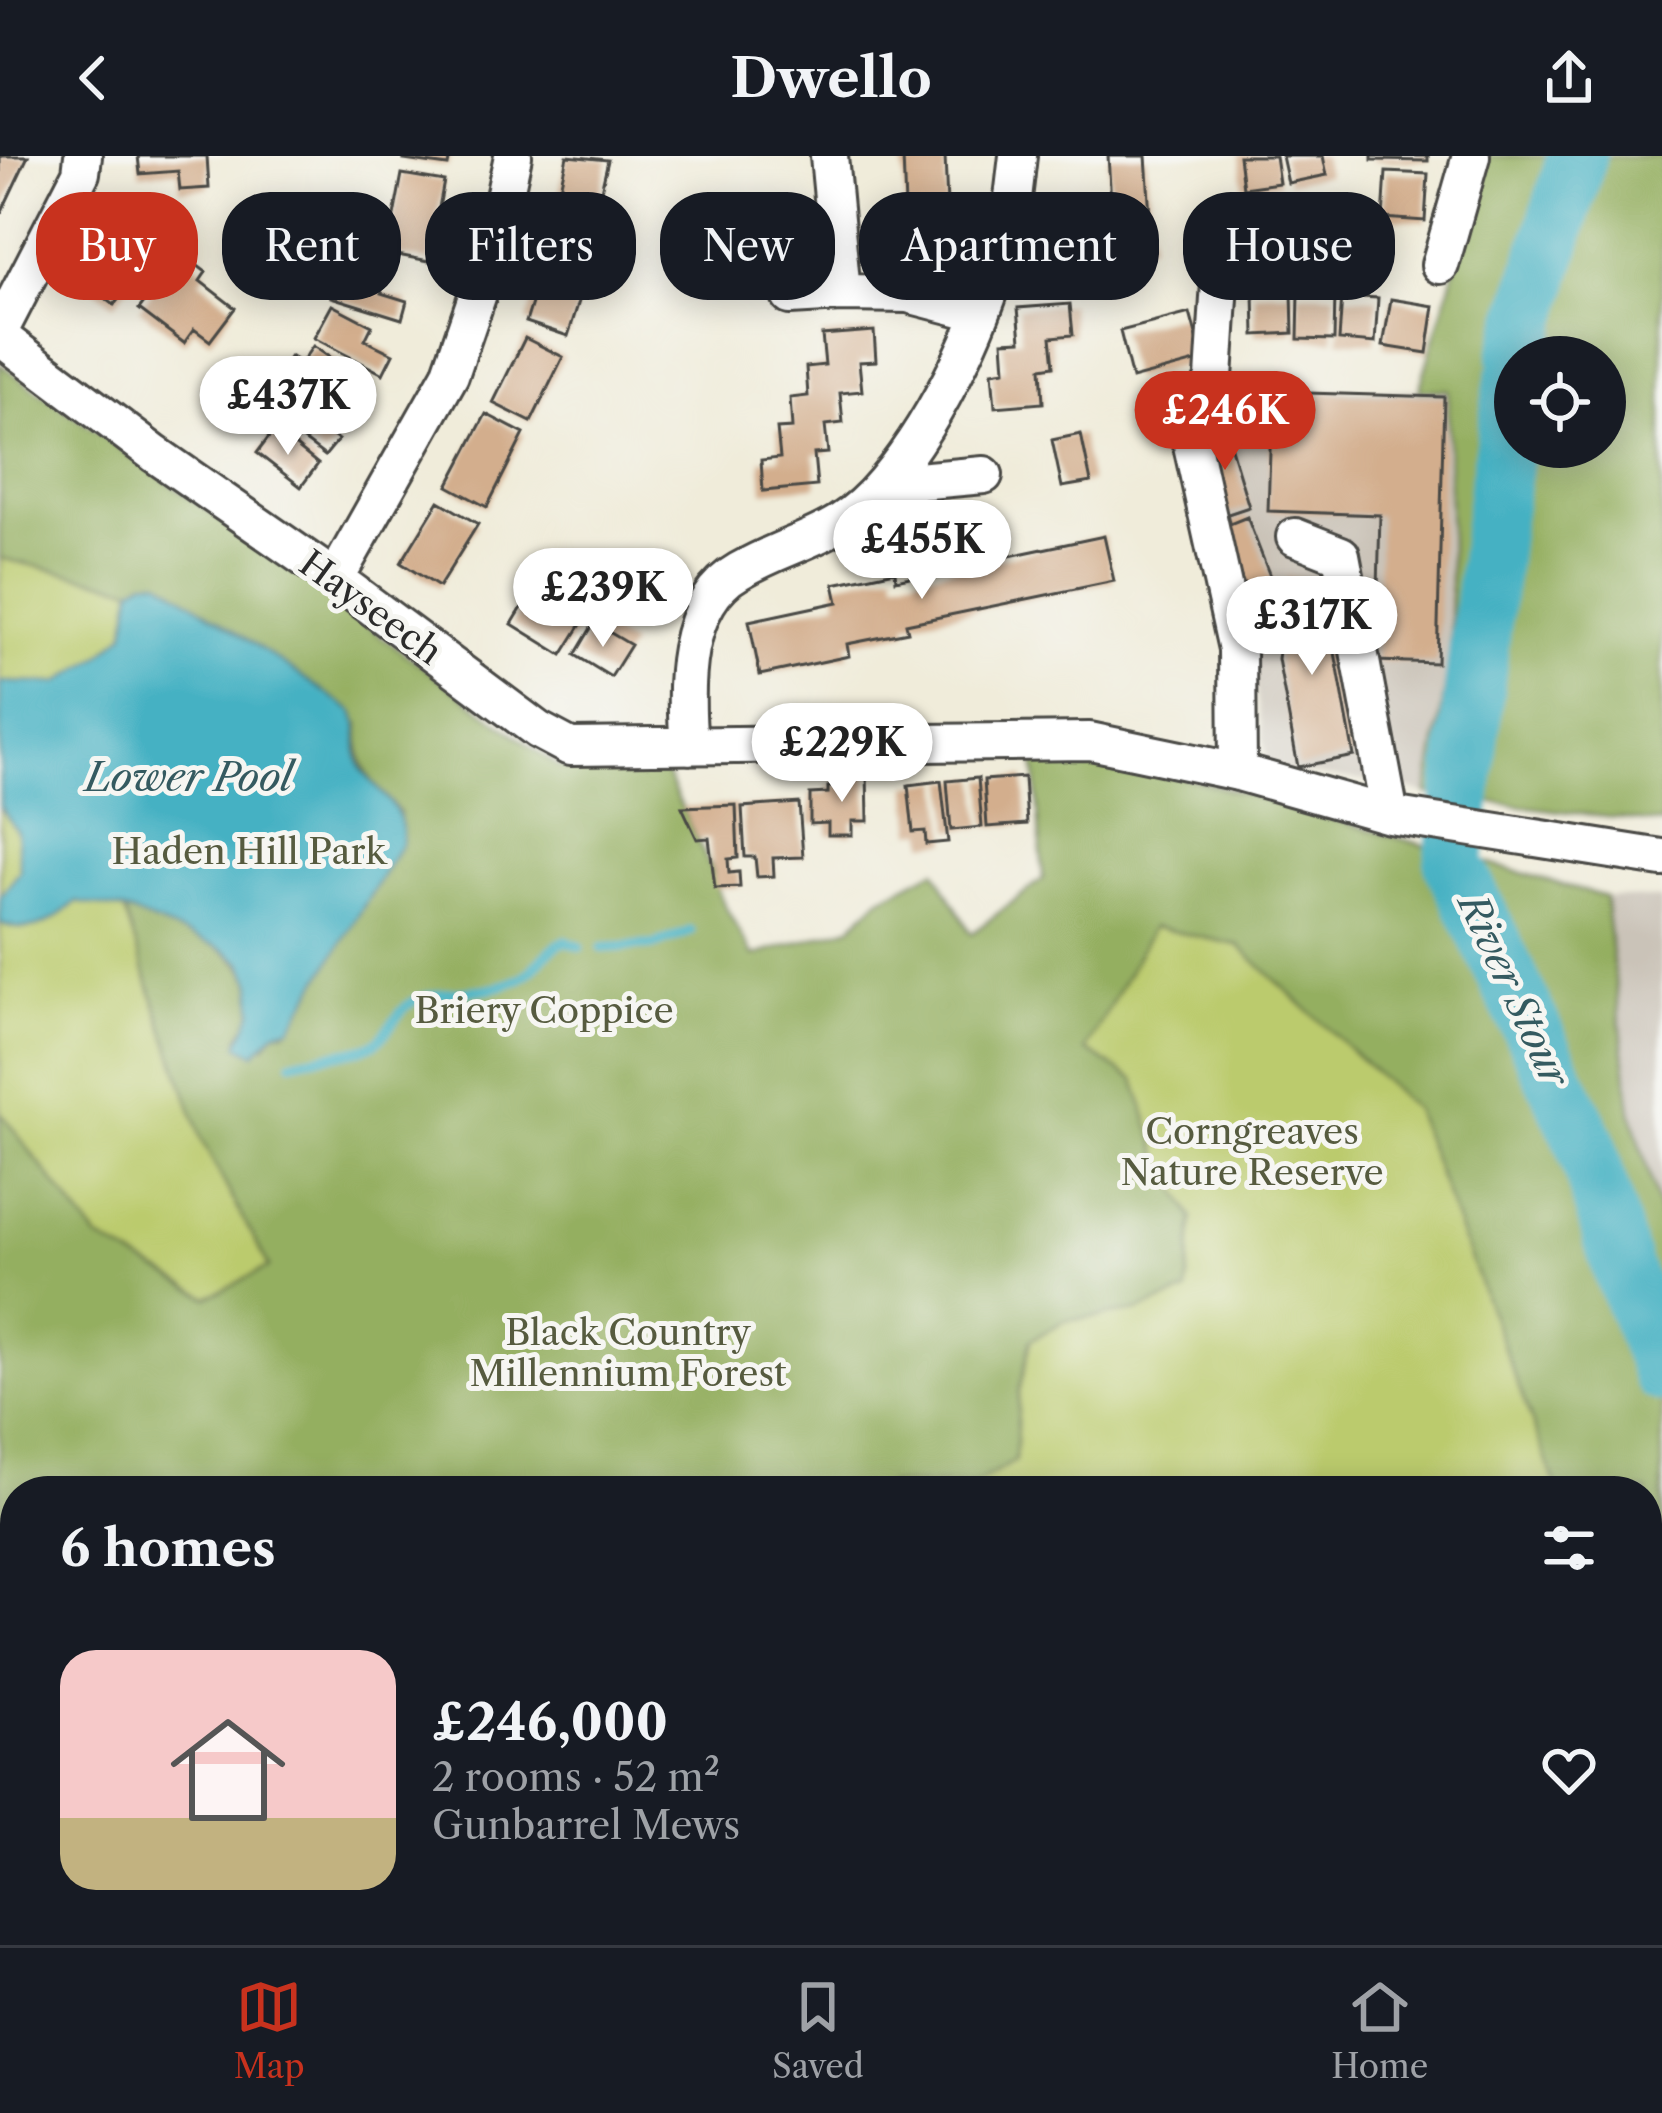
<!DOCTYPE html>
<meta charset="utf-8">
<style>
:root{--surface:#171b24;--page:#242831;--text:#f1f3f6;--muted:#9ea1a6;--line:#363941;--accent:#c8321e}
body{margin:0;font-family:"Libre Caslon Text",serif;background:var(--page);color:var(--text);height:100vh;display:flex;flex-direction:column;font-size:45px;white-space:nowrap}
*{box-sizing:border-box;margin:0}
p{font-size:39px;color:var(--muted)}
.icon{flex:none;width:66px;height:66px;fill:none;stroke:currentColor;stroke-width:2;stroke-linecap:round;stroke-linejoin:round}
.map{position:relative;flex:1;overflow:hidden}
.details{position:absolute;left:0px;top:1320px;width:1662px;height:471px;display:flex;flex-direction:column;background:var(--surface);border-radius:48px 48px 0 0;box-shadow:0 6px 30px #0003}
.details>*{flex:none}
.top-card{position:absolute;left:36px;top:36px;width:1590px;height:108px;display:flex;gap:24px}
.buttons{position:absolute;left:1494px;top:180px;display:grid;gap:24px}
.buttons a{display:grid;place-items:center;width:132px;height:132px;border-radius:50%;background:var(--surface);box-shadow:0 6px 30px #0003;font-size:60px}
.price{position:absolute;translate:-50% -102px;padding:0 27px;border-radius:42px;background:#fff;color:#222;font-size:39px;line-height:78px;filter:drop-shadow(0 3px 6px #0008)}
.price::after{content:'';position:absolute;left:50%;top:72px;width:36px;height:27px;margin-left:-18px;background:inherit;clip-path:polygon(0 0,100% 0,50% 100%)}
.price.active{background:var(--accent);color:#fff}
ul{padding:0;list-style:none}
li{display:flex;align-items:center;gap:36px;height:300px;padding:0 60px}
li span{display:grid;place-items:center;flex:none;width:336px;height:240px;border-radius:36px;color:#555}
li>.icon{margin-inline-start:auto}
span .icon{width:144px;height:144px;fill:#fffc;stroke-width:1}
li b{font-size:51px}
h2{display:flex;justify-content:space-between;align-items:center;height:144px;padding:0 60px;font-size:51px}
.pill{padding:0 42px;border-radius:48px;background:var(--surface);box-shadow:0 6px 30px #0003;font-size:42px;line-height:108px}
.pill.active{background:var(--accent);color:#fff}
header{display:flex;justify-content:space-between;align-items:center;height:156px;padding:0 60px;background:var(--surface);font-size:54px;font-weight:800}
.tabs{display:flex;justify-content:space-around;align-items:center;height:168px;border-top:3px solid var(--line);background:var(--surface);font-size:33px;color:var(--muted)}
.tabs a{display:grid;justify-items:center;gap:6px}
.tabs .active{color:var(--accent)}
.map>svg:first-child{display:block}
.industrial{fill:#cac3b8}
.green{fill:#bbcb6d;stroke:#737b4c;stroke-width:3}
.forest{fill:#94af60;stroke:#606d46;stroke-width:3;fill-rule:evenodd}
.water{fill:#45b1c3;stroke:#386e77;stroke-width:3}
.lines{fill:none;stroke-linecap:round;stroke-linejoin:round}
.stream{stroke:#45b1c3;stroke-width:10}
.river{stroke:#45b1c3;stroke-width:60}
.building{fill:#d3ae8d}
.minor-casing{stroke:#494845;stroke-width:42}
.minor{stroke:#fff;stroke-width:36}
.labels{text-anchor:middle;stroke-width:10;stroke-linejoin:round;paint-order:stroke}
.street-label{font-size:36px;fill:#2b2b2b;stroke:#f6f6f2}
.park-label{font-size:36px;fill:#565b3f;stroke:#f6f6f2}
.water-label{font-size:39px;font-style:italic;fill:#345a60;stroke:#f6f6f2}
</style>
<header><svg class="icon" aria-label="back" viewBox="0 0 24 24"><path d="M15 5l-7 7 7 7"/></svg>Dwello<svg class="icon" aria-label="share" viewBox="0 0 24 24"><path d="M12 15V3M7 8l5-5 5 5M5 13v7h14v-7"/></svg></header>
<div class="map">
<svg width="1662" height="1789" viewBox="0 0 1662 1789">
<rect width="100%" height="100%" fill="#f6f6f2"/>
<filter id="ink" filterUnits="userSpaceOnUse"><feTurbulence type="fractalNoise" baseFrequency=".00833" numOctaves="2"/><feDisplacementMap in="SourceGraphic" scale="24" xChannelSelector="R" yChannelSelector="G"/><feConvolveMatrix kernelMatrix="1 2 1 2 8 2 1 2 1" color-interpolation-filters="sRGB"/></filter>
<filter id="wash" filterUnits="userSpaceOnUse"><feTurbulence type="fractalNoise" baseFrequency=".004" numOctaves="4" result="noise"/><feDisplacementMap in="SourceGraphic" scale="48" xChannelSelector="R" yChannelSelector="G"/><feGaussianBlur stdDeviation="2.7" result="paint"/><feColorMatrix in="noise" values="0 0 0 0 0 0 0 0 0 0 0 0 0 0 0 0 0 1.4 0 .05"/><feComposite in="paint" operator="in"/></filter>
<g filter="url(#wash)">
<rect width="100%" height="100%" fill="#f0ecda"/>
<!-- industrial -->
<path class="industrial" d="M1448 233 1451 499 1427 638 1385 627 1269 614 1248 486 1203 281 1220 247 1258 235Z
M1605 741 1662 743V1067L1631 955Z"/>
<!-- green -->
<path class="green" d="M0 208 268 397 559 611 666 618 714 719C715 739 742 779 753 800L851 771 878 744 935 714 971 778 1043 723 1034 595 1203 625 1605 741 1631 955 1662 1067V1789H1375L1358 1776H1647V1335H15V1776H797L783 1789H0Z"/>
<!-- forest -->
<path class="forest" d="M1483 0H1662V668L1427 638 1451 499 1448 234H1419L1451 127ZM1515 201H1605V291H1515Z
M0 208 268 397 559 611 666 618 714 719C715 739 742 779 753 800L851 771 878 744 935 714 971 778 1043 723 1034 595H1091L1605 741 1631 955 1662 1067V1789H1375L1358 1776H1647V1335H1558L1414 953 1238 789 1153 771 1086 894 1135 924 1161 1004 1193 1062 1187 1136 1138 1155 1064 1165 1031 1184 1019 1236 1015 1305 974 1329 887 1328 889 1335H15V1776H797L783 1789H0V956L97 1082 208 1141 269 1111 202 985 124 754C168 771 271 793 252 857 250 865 243 875 239 882L265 890 275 876 286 875 400 657C369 621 357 618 360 568L146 424 133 432 0 402Z"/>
<!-- water -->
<path class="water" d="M146 424H160L354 556C363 574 352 596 362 613 379 640 409 653 401 688L291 871 275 876 255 897 238 889 253 855 252 827 242 806 221 792 124 754 76 746C52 767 32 780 0 767V741L20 715 17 676 0 650V526L58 527 99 501 125 477 133 432Z"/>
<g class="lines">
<!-- stream -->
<path class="stream" d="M602 792 655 789 691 775
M292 906C316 899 344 899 367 891 390 883 395 849 422 842 453 833 485 838 515 825 538 816 543 794 565 785L580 791"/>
<!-- river -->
<path class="river" d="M1518 201 1577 0
M1515 224 1493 369 1454 708 1585 985 1622 1113 1662 1217"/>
</g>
<g id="blocks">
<!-- building -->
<path class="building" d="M0 0H28L0 59Z
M138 0H207L209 32 180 34 178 15 140 18Z
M405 0H450L448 10 404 4Z
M567 0 608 4 590 82 551 73Z
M903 0H945L948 74 906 76Z
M1108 0H1146L1152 89 1114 91Z
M1239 0H1275L1279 27 1243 32Z
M1282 0H1323L1327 19 1288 27Z
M1372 0H1428V5L1372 4Z
M1386 16 1428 18 1425 65 1383 62Z
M402 18 444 25 429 105 387 97Z
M138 59 167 83 114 149 84 125Z
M550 90 592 104 568 180 526 166Z
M181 97 206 116 200 125 235 152 210 185 194 173 184 187 139 153Z
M343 104 387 118 381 137 407 145 402 163 331 141Z
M1292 136 1293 177 1255 179 1254 137Z
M1299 137 1335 138 1334 184 1298 183Z
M1342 140 1378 142 1375 187 1339 184Z
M1391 143 1434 150 1427 197 1383 190Z
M1070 148 1073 179 1051 181 1054 210 1041 212 1043 247 995 251 992 216 1005 214 1003 185 1021 184 1018 152Z
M332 149 372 170 365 184 393 198 383 218 314 182Z
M1190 157 1203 204 1132 223 1120 175Z
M874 175 876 205 859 206 862 235 840 237 843 267 825 269 828 297 814 298 817 330 763 335 761 304 780 302 777 273 792 272 790 242 808 240 806 211 825 209 822 179Z
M525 182 563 201 531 266 493 247Z
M313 190 351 216 343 227 367 244 353 264 279 215 290 200 301 207Z
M287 229 323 257 316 267 338 284 325 300 267 256Z
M1272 236 1444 241 1437 507 1376 505 1380 359 1268 355Z
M486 258 524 278 487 351 448 330Z
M1225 272 1249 351 1222 360 1203 281Z
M275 273 318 308 301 331 257 297Z
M1081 278 1091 326 1062 331 1052 284Z
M439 345 478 368 439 431 401 407Z
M1247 361 1280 446 1254 455 1222 371Z
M1104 380 1114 425 906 468 908 476 847 488 849 500 760 519 749 465 838 446 834 428 895 415 896 424Z
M1287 421 1327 425 1320 496 1334 491 1354 600 1298 611 1278 503Z
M535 430 585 462 562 499 512 468Z
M594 467 631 489 611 521 575 499Z
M867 617 868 665H852V679H828V667L810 668V638L828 637V631L840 630V618Z
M1024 621 1027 668 987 671 984 624Z
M978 622 982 671 951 674 947 625Z
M941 625 948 686 926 688 925 675 913 676 908 629Z
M799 647 803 701 773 702 774 720 757 721 755 701H745L742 651Z
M736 649 738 702 728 703 729 717 739 716 740 731 715 732 709 682 697 683 682 651Z
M942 1776H1014L1031 1789H958Z
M1179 1776H1251L1268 1785 1265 1789H1202Z"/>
</g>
</g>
<g filter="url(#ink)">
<use href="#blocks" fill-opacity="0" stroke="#494845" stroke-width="3"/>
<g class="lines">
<defs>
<path id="minor" d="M829 0 842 137 908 138 981 157
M1223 78 1214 222 1195 266 1192 289 1237 493 1238 616
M1440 109 1471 0
M790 140 842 137
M0 174 81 17 83 0
M0 181 155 298 335 423 538 574 570 591 1090 585 1238 616 1390 659 1662 702
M884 328 984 319
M1295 381 1341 399 1390 659
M335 423 450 219 492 97 513 0
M689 590C684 534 682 447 739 415 798 381 837 384 885 326 940 260 989 156 1008 72 1013 49 1015 24 1018 0
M1084 1776 1102 1789
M1146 1789 1151 1776"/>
</defs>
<!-- minor casing -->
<use href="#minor" class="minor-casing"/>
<!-- minor -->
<use href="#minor" class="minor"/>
</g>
</g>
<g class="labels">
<!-- street labels -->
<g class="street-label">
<text transform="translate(371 451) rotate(36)" y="13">Hayseech</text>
</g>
<!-- park labels -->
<g class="park-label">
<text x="249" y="708">Haden Hill Park</text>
<text x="544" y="867">Briery Coppice</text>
<text x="1252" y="988">Corngreaves<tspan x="1252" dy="41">Nature Reserve</tspan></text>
<text x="628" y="1189">Black Country<tspan x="628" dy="41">Millennium Forest</tspan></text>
</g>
<!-- water labels -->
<g class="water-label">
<text x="189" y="635">Lower Pool</text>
<text transform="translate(1514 834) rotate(65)" y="14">River Stour</text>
</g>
</g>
</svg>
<div class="buttons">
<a><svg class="icon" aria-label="locate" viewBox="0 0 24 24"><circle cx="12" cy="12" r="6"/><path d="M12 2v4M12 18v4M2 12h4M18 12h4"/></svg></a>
</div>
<b class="price" style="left:288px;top:302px">£437K</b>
<b class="price active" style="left:1225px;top:317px">£246K</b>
<b class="price" style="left:922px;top:446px">£455K</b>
<b class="price" style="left:603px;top:494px">£239K</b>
<b class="price" style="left:1312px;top:522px">£317K</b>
<b class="price" style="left:842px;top:649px">£229K</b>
<div class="top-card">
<a class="pill active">Buy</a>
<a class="pill">Rent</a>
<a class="pill">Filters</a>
<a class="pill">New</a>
<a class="pill">Apartment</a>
<a class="pill">House</a>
</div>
<section class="details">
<h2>6 homes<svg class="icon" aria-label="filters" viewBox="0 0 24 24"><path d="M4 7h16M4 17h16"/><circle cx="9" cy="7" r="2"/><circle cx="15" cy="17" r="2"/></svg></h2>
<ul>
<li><span style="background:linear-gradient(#f6c9c9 70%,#c2b280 0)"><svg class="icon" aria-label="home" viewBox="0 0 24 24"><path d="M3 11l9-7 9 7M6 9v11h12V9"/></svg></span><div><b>£246,000</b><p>2 rooms · 52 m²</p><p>Gunbarrel Mews</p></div><svg class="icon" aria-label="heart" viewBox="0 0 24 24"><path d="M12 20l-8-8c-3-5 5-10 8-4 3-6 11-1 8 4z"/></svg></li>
</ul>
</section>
</div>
<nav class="tabs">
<a class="active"><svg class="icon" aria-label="map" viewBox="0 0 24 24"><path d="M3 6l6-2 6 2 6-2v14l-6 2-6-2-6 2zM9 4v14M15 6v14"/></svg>Map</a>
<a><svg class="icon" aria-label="saved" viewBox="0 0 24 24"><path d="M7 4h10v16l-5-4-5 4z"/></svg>Saved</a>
<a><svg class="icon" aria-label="home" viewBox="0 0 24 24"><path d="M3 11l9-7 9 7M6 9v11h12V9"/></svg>Home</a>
</nav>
